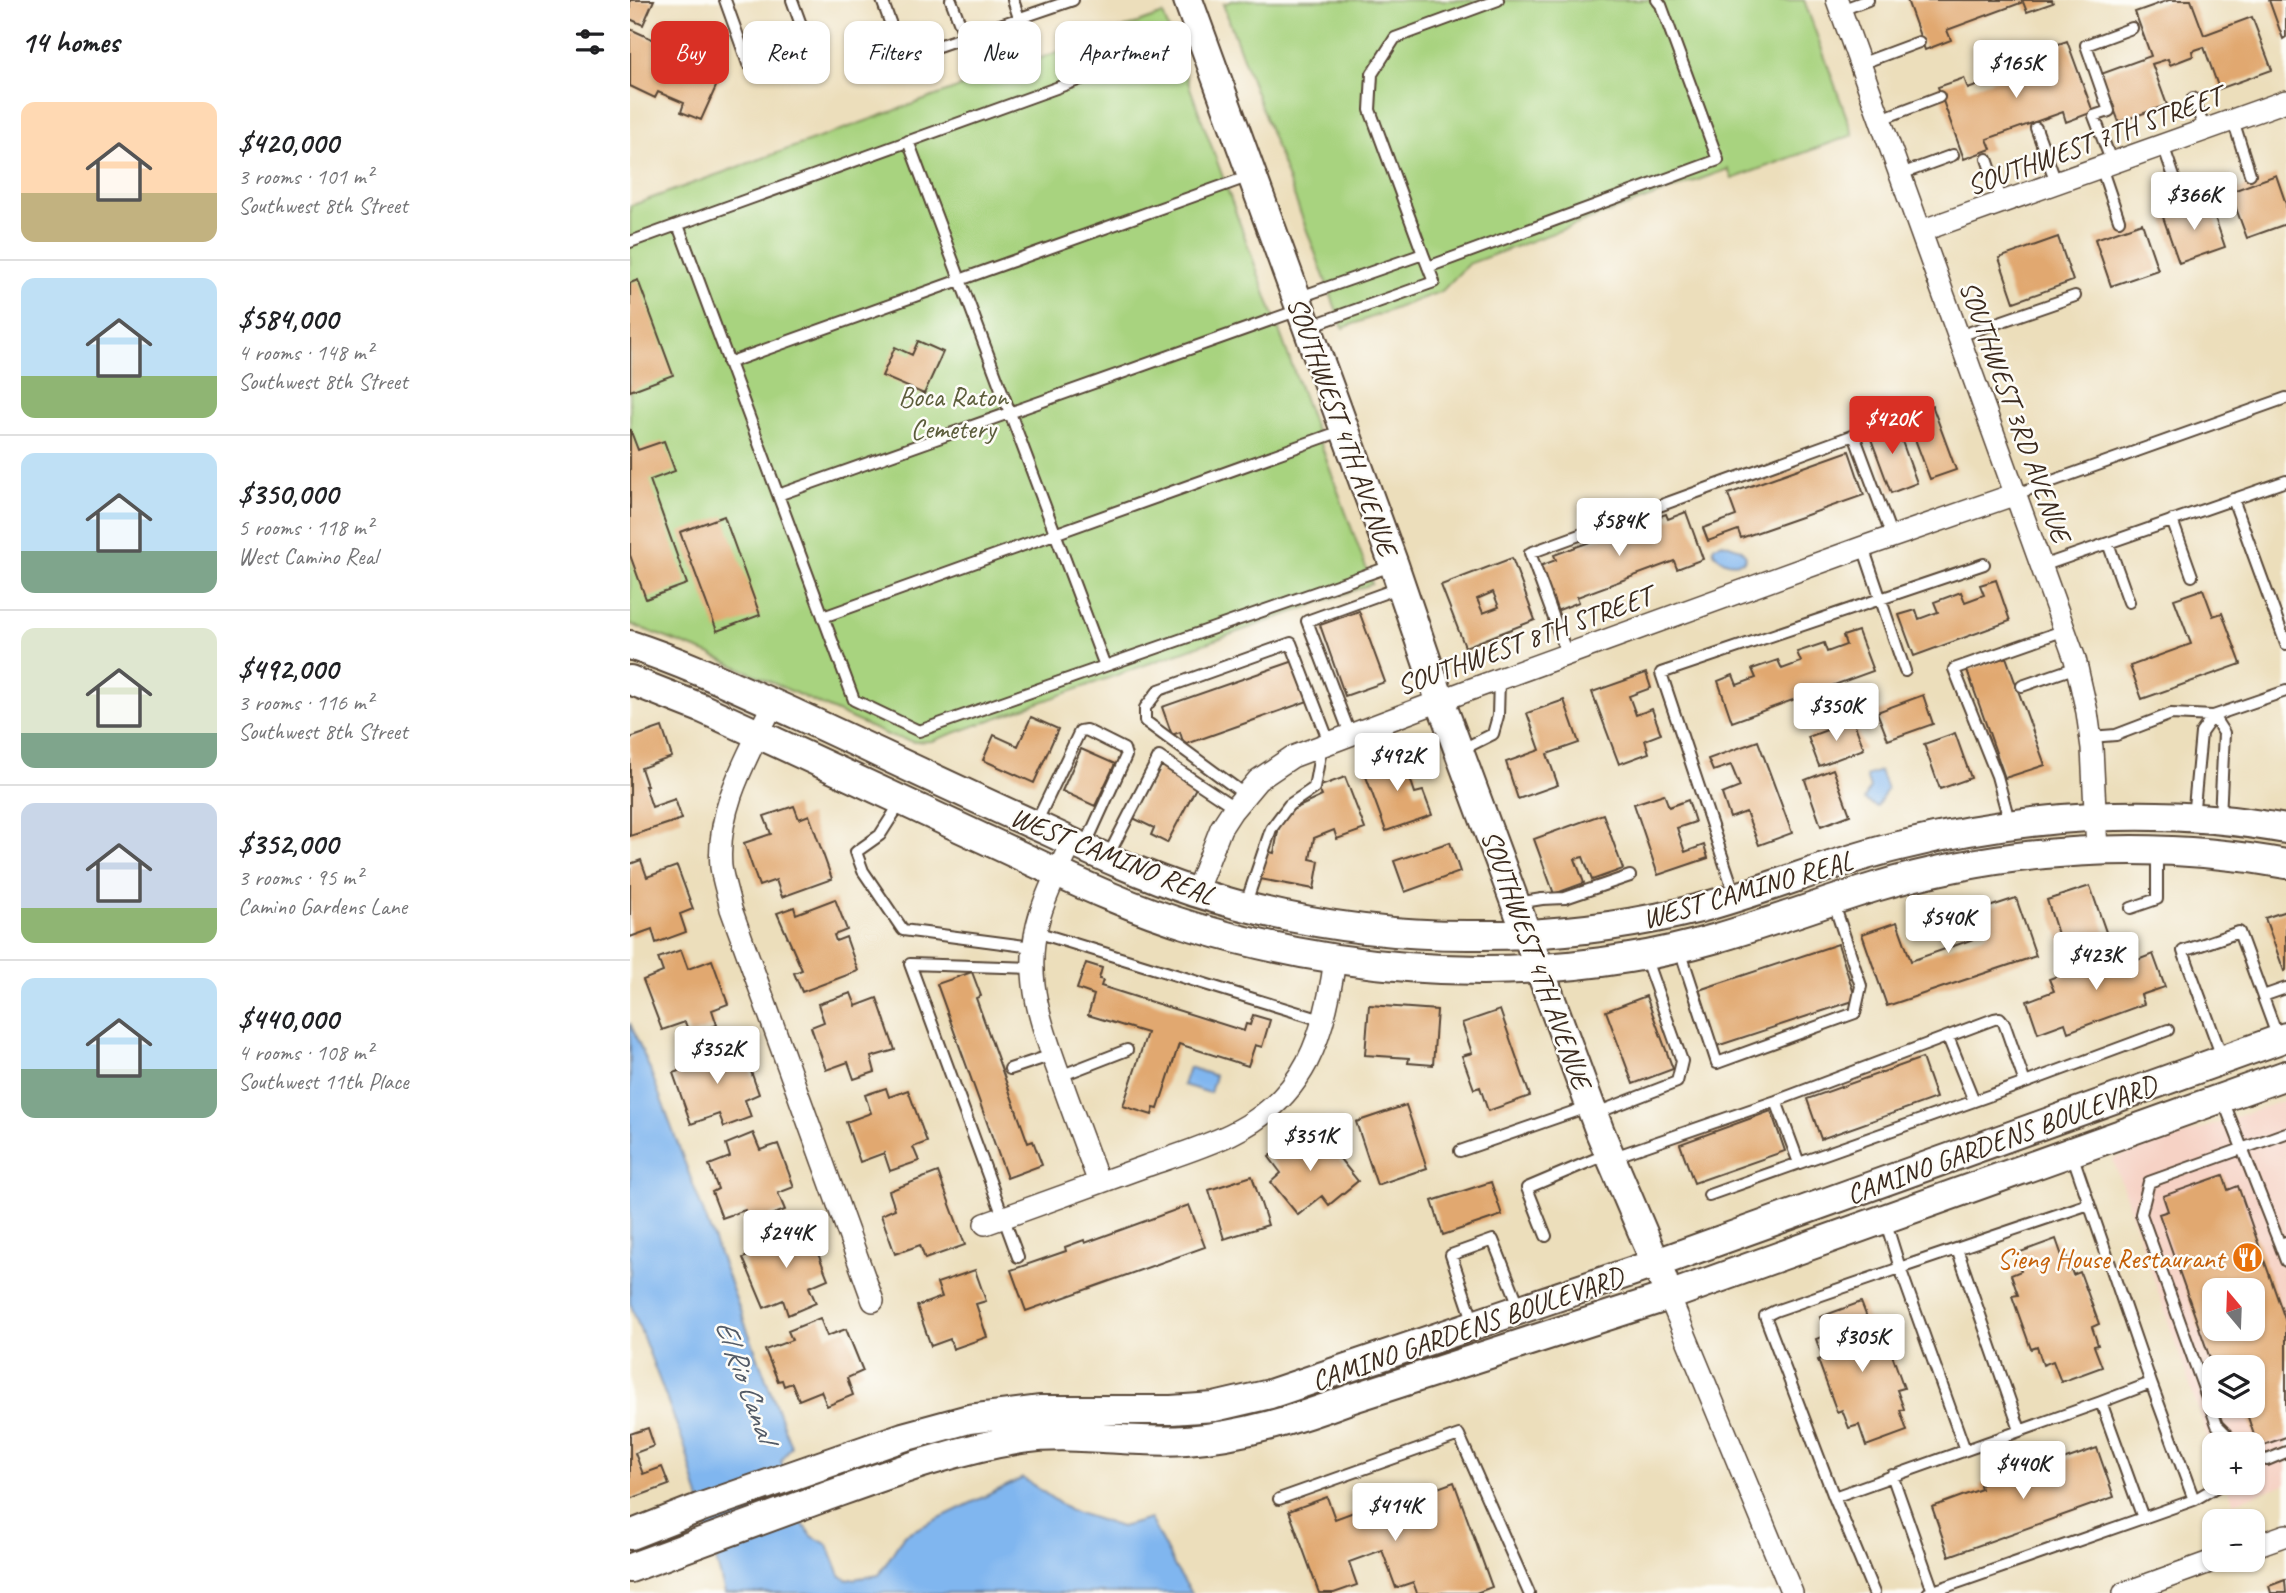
<!DOCTYPE html>
<meta charset="utf-8">
<style>
:root{--surface:#fff;--page:#f6f6f6;--text:#202124;--muted:#757577;--line:#e0e0e0;--accent:#d93025}
body{margin:0;font-family:Caveat,sans-serif;background:var(--page);color:var(--text);height:100vh;display:flex;flex-direction:column;font-size:26px;white-space:nowrap}
*{box-sizing:border-box;margin:0}
p{font-size:23px;color:var(--muted)}
.icon{flex:none;width:38px;height:38px;fill:none;stroke:currentColor;stroke-width:2;stroke-linecap:round;stroke-linejoin:round}
.map{position:relative;flex:1;overflow:hidden}
.side{display:flex;flex-direction:column;background:var(--surface);width:630px}
.side>*{flex:none}
.banner{position:absolute;left:21px;top:21px;width:665px;height:63px;display:flex;gap:14px}
.needle{width:46px;rotate:341deg}
.buttons{position:absolute;left:1572px;top:1278px;display:grid;gap:14px}
.buttons a{display:grid;place-items:center;width:63px;height:63px;border-radius:14px;background:var(--surface);box-shadow:0 2px 5px #0004;font-size:35px}
.price{position:absolute;translate:-50% -60px;padding:0 16px;border-radius:7px;background:#fff;color:#222;font-size:23px;line-height:46px;filter:drop-shadow(0 2px 4px #0008)}
.price::after{content:'';position:absolute;left:50%;top:42px;width:21px;height:16px;margin-left:-10px;background:inherit;clip-path:polygon(0 0,100% 0,50% 100%)}
.price.on{background:var(--accent);color:#fff}
ul{padding:0;list-style:none}
li{display:flex;align-items:center;gap:21px;height:175px;padding:0 21px}
li+li{border-top:2px solid var(--line)}
li span{display:grid;place-items:center;flex:none;width:196px;height:140px;border-radius:14px;color:#555}
li>.icon{margin-inline-start:auto}
span .icon{width:84px;height:84px;fill:#fffc;stroke-width:1}
li b{font-size:30px}
h2{display:flex;justify-content:space-between;align-items:center;height:84px;padding:0 21px;font-size:30px}
.pill{padding:0 24px;border-radius:14px;background:var(--surface);box-shadow:0 2px 5px #0004;font-size:24px;line-height:63px}
.pill.on{background:var(--accent);color:#fff}
main{display:flex;flex:1;min-height:0}
.map>svg:first-child{display:block}
.built{fill:#f6d2c5;fill-rule:evenodd}
.green{fill:#a8d37f;stroke:#727e4e;stroke-width:2}
.water{fill:#80b6ef;stroke:#5e7086;stroke-width:2}
.building{fill:#e1a86f;fill-rule:evenodd}
.lines{fill:none;stroke-linecap:round;stroke-linejoin:round}
.service-casing{stroke:#564536;stroke-width:14}
.minor-casing{stroke:#564536;stroke-width:24}
.tertiary-casing{stroke:#564536;stroke-width:32}
.service{stroke:#fff;stroke-width:10}
.minor{stroke:#fff;stroke-width:21}
.tertiary{stroke:#fff;stroke-width:28}
.labels{text-anchor:middle;stroke-width:5;stroke-linejoin:round;paint-order:stroke}
.street-label{font-size:28px;fill:#3b2a1e;stroke:#fdfcf7}
.park-label{font-size:28px;fill:#5c5d3b;stroke:#fdfcf7}
.food-label{font-size:28px;fill:#c56008;stroke:#fdfcf7;text-anchor:end}
.water-label{font-size:30px;font-style:italic;fill:#535b67;stroke:#fdfcf7}
</style>
<main>
<section class="side">
<h2>14 homes<svg class="icon" aria-label="filters" viewBox="0 0 24 24"><path d="M4 7h16M4 17h16"/><circle cx="9" cy="7" r="2"/><circle cx="15" cy="17" r="2"/></svg></h2>
<ul>
<li><span style="background:linear-gradient(#ffd9b3 65%,#c2b280 0)"><svg class="icon" aria-label="home" viewBox="0 0 24 24"><path d="M3 11l9-7 9 7M6 9v11h12V9"/></svg></span><div><b>$420,000</b><p>3 rooms · 101 m²</p><p>Southwest 8th Street</p></div></li>
<li><span style="background:linear-gradient(#bfe0f5 70%,#8fb573 0)"><svg class="icon" aria-label="home" viewBox="0 0 24 24"><path d="M3 11l9-7 9 7M6 9v11h12V9"/></svg></span><div><b>$584,000</b><p>4 rooms · 148 m²</p><p>Southwest 8th Street</p></div></li>
<li><span style="background:linear-gradient(#bfe0f5 70%,#7fa58c 0)"><svg class="icon" aria-label="home" viewBox="0 0 24 24"><path d="M3 11l9-7 9 7M6 9v11h12V9"/></svg></span><div><b>$350,000</b><p>5 rooms · 118 m²</p><p>West Camino Real</p></div></li>
<li><span style="background:linear-gradient(#dfe7d0 75%,#7fa58c 0)"><svg class="icon" aria-label="home" viewBox="0 0 24 24"><path d="M3 11l9-7 9 7M6 9v11h12V9"/></svg></span><div><b>$492,000</b><p>3 rooms · 116 m²</p><p>Southwest 8th Street</p></div></li>
<li><span style="background:linear-gradient(#c9d6e8 75%,#8fb573 0)"><svg class="icon" aria-label="home" viewBox="0 0 24 24"><path d="M3 11l9-7 9 7M6 9v11h12V9"/></svg></span><div><b>$352,000</b><p>3 rooms · 95 m²</p><p>Camino Gardens Lane</p></div></li>
<li><span style="background:linear-gradient(#bfe0f5 65%,#7fa58c 0)"><svg class="icon" aria-label="home" viewBox="0 0 24 24"><path d="M3 11l9-7 9 7M6 9v11h12V9"/></svg></span><div><b>$440,000</b><p>4 rooms · 108 m²</p><p>Southwest 11th Place</p></div></li>
</ul>
</section>
<div class="map">
<svg width="1656" height="1593" viewBox="0 0 1656 1593">
<rect width="100%" height="100%" fill="#fdfcf7"/>
<filter id="ink" filterUnits="userSpaceOnUse"><feTurbulence type="fractalNoise" baseFrequency=".0143" numOctaves="2"/><feDisplacementMap in="SourceGraphic" scale="14" xChannelSelector="R" yChannelSelector="G"/><feConvolveMatrix kernelMatrix="1 2 1 2 8 2 1 2 1" color-interpolation-filters="sRGB"/></filter>
<filter id="wash" filterUnits="userSpaceOnUse"><feTurbulence type="fractalNoise" baseFrequency=".00686" numOctaves="4" result="noise"/><feDisplacementMap in="SourceGraphic" scale="28" xChannelSelector="R" yChannelSelector="G"/><feGaussianBlur stdDeviation="1.57" result="paint"/><feColorMatrix in="noise" values="0 0 0 0 0 0 0 0 0 0 0 0 0 0 0 0 0 1.4 0 .05"/><feComposite in="paint" operator="in"/></filter>
<g filter="url(#wash)">
<rect width="100%" height="100%" fill="#ecdebb"/>
<!-- built -->
<path class="built" d="M1656 1100V1484L1604 1502 1595 1482H1622V1444H1584V1456L1483 1159ZM1584 1290H1622V1328H1584ZM1584 1367H1622V1405H1584Z"/>
<!-- green -->
<path class="green" d="M605 0H1174L1223 135 1102 179 1098 169 838 264 812 291 713 328 593 4Z
M533 14 742 584 302 741 285 742 260 736 79 654 0 624V206Z"/>
<!-- water -->
<path class="water" d="M1093 543 1111 549 1116 556 1114 561C1102 565 1089 562 1083 550L1084 546Z
M1250 771 1257 789 1247 807 1234 800 1240 788 1236 776Z
M0 1023 19 1067 161 1446 151 1461 174 1526 182 1536 198 1545 210 1575 216 1580 249 1575 274 1535 393 1478 439 1510 491 1527 520 1519 546 1569 562 1593H95L55 1447 0 1303Z
M559 1067 585 1076 580 1093 553 1085Z"/>
<g id="blocks">
<!-- building -->
<path class="building" d="M0 0H24L13 25 0 19Z
M1277 0H1422L1423 3 1397 12 1393 2 1317 30 1321 40 1295 50Z
M1539 0H1561L1574 35 1622 17 1642 70 1589 89 1574 47 1562 51 1563 56 1540 65 1538 59 1522 64 1537 105 1489 122 1471 74 1521 56 1505 12Z
M1639 0H1656V37L1653 39Z
M0 29 93 71 71 120 51 112 54 103 28 92 25 98 0 86Z
M1437 41 1463 112 1436 122 1433 112 1357 139 1361 149 1334 159 1308 87 1334 78 1338 89 1415 61 1411 50Z
M1646 175 1656 204V224L1617 238 1600 192Z
M1579 200 1595 247 1549 263 1533 217Z
M1512 223 1528 270 1481 286 1465 239Z
M1428 237 1443 281 1384 302 1369 258Z
M8 280 43 375 0 391V283Z
M288 341 313 352 294 394 252 376 265 347 282 355Z
M1302 405 1326 470 1300 479 1276 415Z
M1264 419 1287 483 1261 493 1237 428Z
M0 429 8 450 34 441 45 471 20 480 57 584 16 599 0 555Z
M1219 451 1234 495 1111 538 1108 530 1078 541 1073 528 1106 516 1098 494Z
M1056 512 1073 559 1047 569 1044 561 947 597 949 602 924 612 907 567 926 560 924 555 1036 514 1038 519Z
M94 516 130 615 87 631 50 532Z
M882 558 905 620 835 647 811 585ZM863 592 869 607 853 613 847 599Z
M1366 580 1380 621 1284 656 1269 615 1286 610 1289 619 1308 612 1304 602 1331 592 1335 602 1354 595 1350 585Z
M1573 589 1583 616 1592 613 1611 664 1512 699 1500 666 1561 644 1544 599Z
M729 611 755 682 715 696 690 625Z
M1228 631 1243 671 1102 722 1088 681 1103 675 1107 685 1126 678 1122 669 1148 660 1152 669 1171 662 1167 652 1194 643 1197 652 1216 645 1213 636Z
M1376 657 1415 765 1375 778 1337 670Z
M664 661 678 701 554 745 550 732 542 735 532 707Z
M1016 673 1021 688 999 696 1006 715 1022 709 1031 734 1015 740 1019 753 989 764 962 692Z
M1293 695 1303 724 1258 740 1247 712Z
M934 700 949 743 917 754 928 785 888 799 876 762 910 750 897 713Z
M401 717 428 729 404 783 353 760 364 735 388 746Z
M1223 720 1234 749 1189 766 1178 737Z
M32 727 42 757 11 768 17 786H15L22 807 45 799 52 819 0 836V738Z
M1325 733 1341 778 1310 789 1294 744Z
M1128 741 1162 833 1129 845 1116 812 1100 818 1092 794 1110 787 1101 765 1083 771 1078 759Z
M451 749 485 764 465 806 432 791Z
M779 754 787 775 780 778 785 793 793 791 802 815 756 831 734 771Z
M531 765 568 784 537 843 521 835 524 828 503 818Z
M1203 769 1220 815 1191 826 1175 780Z
M715 777 735 829 707 839 704 830 684 838 680 859 689 861 684 889 630 879 635 851 644 853 649 826 662 810 692 796 688 787Z
M1034 794 1039 807 1058 800 1065 822 1047 828 1055 852 1074 845 1078 858 1028 875 1004 804Z
M164 806 169 819 179 815 202 879 152 897 146 880 129 886 114 843 141 834 134 816Z
M973 814 993 869 962 880 953 857 945 859 954 883 924 894 904 839Z
M820 842 830 872 775 892 764 861Z
M11 860 17 877 47 866 63 909 50 914 56 932 26 943 22 929 0 937V864Z
M1460 886 1477 935 1433 950 1417 900Z
M1386 898 1406 956 1257 1006 1232 934 1267 922 1281 961 1358 934 1350 910Z
M205 899 217 930 204 935 206 941 216 937 228 971 172 992 164 973 172 970 147 913 164 907 166 914Z
M1656 911V970L1654 971 1635 918Z
M1208 944 1226 1000 1087 1046 1069 990Z
M51 950 58 969 82 960 98 1004 82 1010 87 1025 60 1035 55 1022 32 1030 13 980 33 972 28 958Z
M1496 951 1500 963 1523 954 1535 987 1511 995 1514 1004 1438 1032 1435 1023 1408 1033 1397 1001 1424 991 1419 979Z
M456 963 472 968 469 979 473 980 471 986 614 1031 616 1024 620 1025 623 1015 640 1020 632 1047 625 1045 618 1066 549 1044 528 1109 524 1108 522 1115 493 1106 517 1033 458 1015 464 995 447 989Z
M342 972 351 996 346 998 398 1143 403 1141 412 1165 377 1178 307 984Z
M221 993 226 1006 247 998 265 1050 241 1057 245 1072 224 1079 218 1062 196 1070 181 1027 194 1022 188 1004Z
M1016 996 1043 1069 1003 1084 976 1011Z
M739 1005 807 1010 803 1065 778 1063 779 1058 735 1055Z
M870 1010 900 1096 858 1111 850 1087 844 1089 832 1056 842 1053 832 1023Z
M90 1040 96 1058 114 1052 129 1094 115 1100 121 1117 94 1127 89 1114 61 1124 43 1073 67 1064 62 1051Z
M1292 1058 1306 1098 1191 1139 1177 1099Z
M256 1088 259 1097 278 1090 297 1142 283 1147 289 1161 260 1171 254 1153 230 1162 216 1122 241 1113 235 1095Z
M776 1105 797 1168 747 1185 726 1122Z
M1141 1111 1155 1151 1064 1183 1050 1144Z
M672 1131 684 1147 694 1139 728 1181 699 1205 692 1196 668 1215 641 1182 651 1173 639 1157Z
M123 1133 130 1150 148 1144 164 1187 148 1193 155 1210 120 1223 115 1210 92 1218 82 1192 88 1189 79 1165 100 1157 96 1144Z
M308 1172 335 1245 295 1259 290 1245 265 1254 251 1215 265 1209 259 1191Z
M1593 1175 1598 1190 1608 1186 1656 1322V1437L1628 1447 1614 1405H1622V1367H1583L1529 1214 1538 1211 1533 1196ZM1584 1290H1622V1328H1584Z
M622 1176 638 1225 594 1239 579 1190Z
M861 1182 872 1215 813 1235 802 1201Z
M559 1205 575 1247 396 1311 381 1270 436 1251 435 1247 454 1240 455 1243Z
M159 1224 166 1243 181 1236 198 1279 179 1287 186 1303 158 1315 153 1300 134 1308 113 1258 138 1248 133 1235Z
M1426 1239 1432 1256 1436 1255 1443 1275 1450 1272 1469 1324 1462 1327 1468 1345 1464 1346 1472 1367 1431 1382 1423 1361 1413 1365 1407 1347 1401 1349 1382 1296 1388 1295 1381 1275 1391 1271 1385 1254Z
M345 1270 356 1301 346 1304 357 1337 323 1349 320 1339 301 1346 287 1306 312 1297 307 1283Z
M1231 1302 1238 1320 1241 1319 1248 1338 1255 1335 1274 1388 1267 1390 1274 1409 1270 1410 1277 1431 1236 1446 1229 1425 1219 1428 1212 1410 1207 1412 1188 1360 1193 1358 1186 1339 1197 1335 1190 1317Z
M190 1318 197 1336 216 1329 233 1371 217 1378 223 1395 197 1406 191 1391 169 1400 162 1383 154 1386 152 1380 148 1381 135 1350 162 1340 158 1331Z
M18 1428 24 1446 5 1453 13 1474 32 1467 39 1485 0 1499V1434Z
M1467 1448 1484 1497 1319 1556 1302 1507 1351 1489 1350 1485 1414 1462 1416 1466Z
M824 1482 862 1587 846 1593H787L783 1582 766 1588 752 1550 719 1562 727 1585 704 1593H689L659 1511 697 1497 705 1519 751 1502 753 1508Z
M1655 1580 1656 1593H1641L1639 1586Z"/>
</g>
</g>
<g filter="url(#ink)">
<use href="#blocks" fill-opacity="0" stroke="#564536" stroke-width="2"/>
<g class="lines">
<defs>
<path id="service" d="M95 0 118 64 178 44 162 0
M252 0 273 58 443 0
M321 0 335 37
M383 0 389 18
M1211 10 1238 0
M1230 64 1289 42
M1563 98 1575 130
M1251 119 1309 97
M1603 120 1620 174
M1406 128 1426 182
M278 141 475 666
M1533 145 1552 200
M1357 159 1372 202
M1482 163 1464 116 1479 111 1456 45 1502 28
M1471 167 1489 220
M1271 174 1323 155
M48 225 224 700 289 731 764 565
M0 242 570 36
M793 254 740 110 742 74 765 38 868 0
M798 267 1088 160 1031 5 1027 0
M667 298 793 254 804 282 680 326
M1329 336 1445 296
M98 363 620 176
M1386 494 1656 398
M148 495 669 310
M1603 499 1656 644
M1542 520 1562 576
M1478 543 1499 602
M1233 547 1275 671
M1412 566 1656 481
M193 617 714 430
M937 654 900 553 1224 435 1262 537
M1392 686 1447 667
M1583 716 1594 733 1590 818
M720 734 677 621 771 587
M1460 737 1486 735 1541 714 1583 716 1656 691
M831 750 863 734 868 716 869 679
M614 794 515 721V708L529 690 661 643 699 742
M271 802 250 835 226 852 233 871 273 930 403 947
M1563 818 1571 733 1583 716
M406 823 450 731 456 730 494 749 496 756 455 846
M1380 824 1367 776 1324 669 1435 630
M478 856 529 757 604 807
M1105 895 1031 673 1354 564
M887 903 912 899 935 898 1000 876
M615 906 641 829 659 805 684 788 692 744
M1501 908 1527 899V853
M406 932 695 1021
M1050 950 1087 1063 1225 1013 1231 986 1203 901
M1633 996 1656 988
M1318 1037 1344 1101
M1592 1057 1553 951 1609 932 1648 1038
M380 1069 422 1055
M430 1076 497 1050
M1395 1083 1538 1030
M1593 1100 1650 1245 1656 1242
M1146 1101 1169 1163
M964 1114 1047 1082 1052 1061 1015 957
M830 1151 960 1106
M1442 1154 1521 1383
M981 1158 1146 1101 1364 1019 1370 1018 1374 1023 1395 1083 1079 1195
M1255 1220 1270 1268 1459 1204
M916 1236 897 1188 977 1154
M1650 1245 1656 1261
M1327 1249 1390 1430
M388 1257 280 964 402 968
M844 1323 821 1255 863 1240 890 1308
M1606 1444 1587 1425 1511 1214 1519 1182 1656 1133
M1622 1456 1637 1460 1656 1452
M1262 1475 1303 1591
M1204 1497 1471 1402
M649 1499 829 1435 899 1593
M1564 1500 1521 1383 1471 1402 1513 1518 1564 1500 1595 1482
M1244 1593 1204 1497 1135 1316 1145 1311 1270 1268 1335 1450
M1298 1593 1513 1518"/>
<path id="minor" d="M1207 0 1445 659 1457 712 1462 748 1467 851
M1291 231 1656 101
M143 704C118 756 86 807 91 867 93 881 98 895 101 909L243 1301
M442 842C429 869 414 897 407 926 394 982 413 1030 432 1082 444 1116 457 1150 469 1183
M566 892 591 828 602 811 628 780 662 757 839 690 1233 547 1386 494
M355 1224C409 1205 463 1185 516 1166 545 1156 574 1147 601 1134 676 1098 695 1035 705 959
M1039 1296 1162 1593
M1622 1547 1656 1535
M1494 1593 1588 1559"/>
<path id="tertiary" d="M558 0 764 565 810 700 970 1132 1033 1280
M0 645C58 664 112 690 168 715 252 754 335 794 420 832 467 854 515 876 564 892 652 920 746 935 838 935 915 936 995 927 1070 908 1137 890 1201 862 1269 846 1394 815 1528 805 1656 829
M0 680 71 708C164 750 257 794 350 837 420 869 489 905 564 927 704 969 854 982 999 958 1084 945 1163 912 1245 887 1376 848 1522 839 1656 864
M0 1535 69 1508 273 1437 339 1419 411 1410H541L584 1407 640 1394 1027 1263 1656 1037
M0 1568C63 1545 126 1522 189 1499 256 1475 321 1450 392 1439 446 1431 502 1444 556 1440 612 1436 667 1419 720 1399L1039 1296 1656 1075"/>
</defs>
<!-- service casing -->
<use href="#service" class="service-casing"/>
<!-- minor casing -->
<use href="#minor" class="minor-casing"/>
<!-- tertiary casing -->
<use href="#tertiary" class="tertiary-casing"/>
<!-- service -->
<use href="#service" class="service"/>
<!-- minor -->
<use href="#minor" class="minor"/>
<!-- tertiary -->
<use href="#tertiary" class="tertiary"/>
</g>
</g>
<!-- icons -->
<defs>
<symbol id="restaurant-disc" viewBox="-11 -11 22 22"><circle r="9.5" fill="#e8710a" stroke="#fdfcf7"/><path d="M-5-6h1v4h1v-4h1v4h1v-4h1v5L-1.5 .5V6h-2V.5L-5-1ZM5-6V6H3V1.5H1.5Q1.5-4 5-6Z" fill="#fff"/></symbol>
</defs>
<g fill-rule="evenodd">
<use href="#restaurant-disc" x="1600" y="1240" width="35" height="35"/>
</g>
<g class="labels">
<!-- street labels -->
<g class="street-label">
<text transform="translate(1464 140) rotate(-20)" y="10">SOUTHWEST 7TH STREET</text>
<text transform="translate(1386 411) rotate(70)" y="10">SOUTHWEST 3RD AVENUE</text>
<text transform="translate(713 426) rotate(70)" y="10">SOUTHWEST 4TH AVENUE</text>
<text transform="translate(894 640) rotate(-20)" y="10">SOUTHWEST 8TH STREET</text>
<text transform="translate(483 855) rotate(22)" y="10">WEST CAMINO REAL</text>
<text transform="translate(1117 889) rotate(-16)" y="10">WEST CAMINO REAL</text>
<text transform="translate(907 959) rotate(70)" y="10">SOUTHWEST 4TH AVENUE</text>
<text transform="translate(1371 1139) rotate(-20)" y="10">CAMINO GARDENS BOULEVARD</text>
<text transform="translate(837 1328) rotate(-19)" y="10">CAMINO GARDENS BOULEVARD</text>
</g>
<!-- park labels -->
<g class="park-label">
<text x="323" y="406">Boca Raton<tspan x="323" dy="32">Cemetery</tspan></text>
</g>
<!-- food labels -->
<g class="food-label">
<text x="1594" y="1268">Sieng House Restaurant</text>
</g>
<!-- water labels -->
<g class="water-label">
<text transform="translate(116 1380) rotate(70)" y="10">El Rio Canal</text>
</g>
</g>
</svg>
<div class="buttons">
<a><svg class="needle" viewBox="-14 -14 28 28"><path d="M0-13l5 13h-10z" fill="#e53935"/><path d="M0 13l5-13h-10z" fill="#757577"/></svg></a>
<a><svg class="icon" aria-label="layers" viewBox="0 0 24 24"><path d="M12 4l9 5-9 5-9-5zM3 14l9 5 9-5"/></svg></a>
<a>+</a>
<a>−</a>
</div>
<b class="price" style="left:1386px;top:100px">$165K</b>
<b class="price" style="left:1564px;top:232px">$366K</b>
<b class="price on" style="left:1262px;top:456px">$420K</b>
<b class="price" style="left:989px;top:558px">$584K</b>
<b class="price" style="left:1206px;top:743px">$350K</b>
<b class="price" style="left:767px;top:793px">$492K</b>
<b class="price" style="left:1318px;top:955px">$540K</b>
<b class="price" style="left:1466px;top:992px">$423K</b>
<b class="price" style="left:87px;top:1086px">$352K</b>
<b class="price" style="left:680px;top:1173px">$351K</b>
<b class="price" style="left:156px;top:1270px">$244K</b>
<b class="price" style="left:1232px;top:1374px">$305K</b>
<b class="price" style="left:1393px;top:1501px">$440K</b>
<b class="price" style="left:765px;top:1543px">$414K</b>
<div class="banner">
<a class="pill on">Buy</a>
<a class="pill">Rent</a>
<a class="pill">Filters</a>
<a class="pill">New</a>
<a class="pill">Apartment</a>
</div>
</div>
</main>
